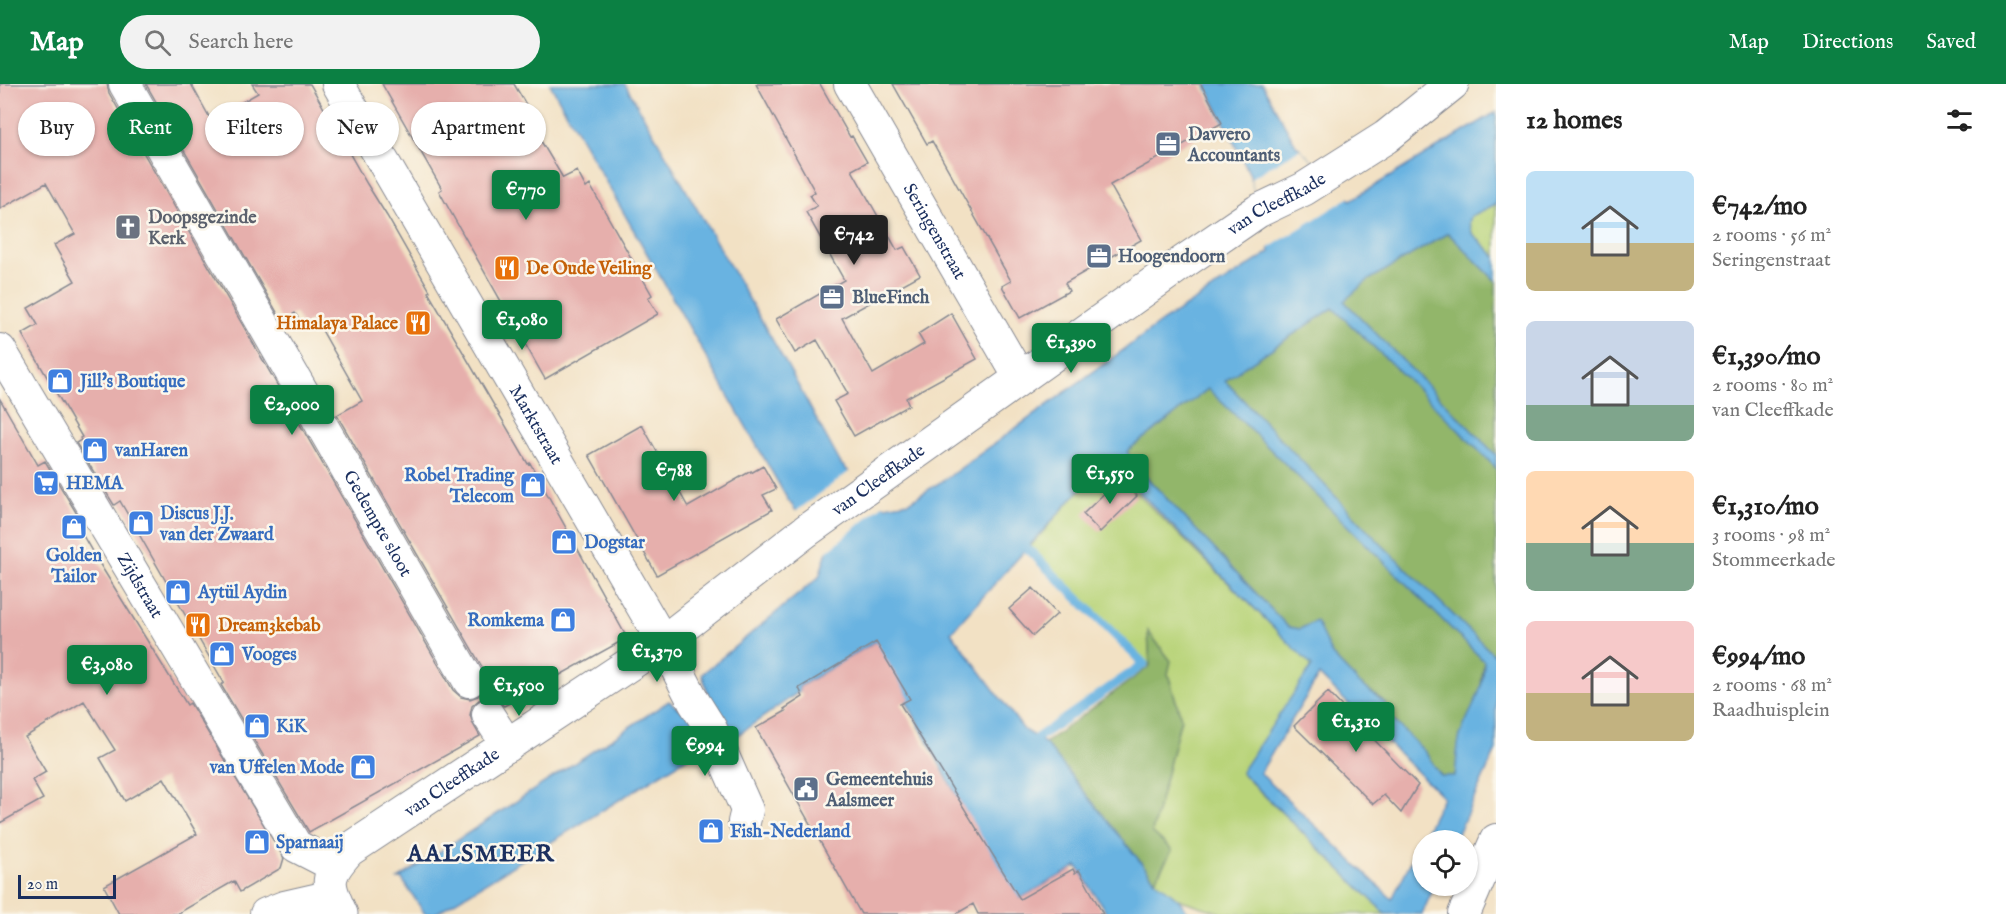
<!DOCTYPE html>
<meta charset="utf-8">
<style>
:root{--surface:#fff;--page:#f2f2f2;--text:#222;--muted:#767676;--accent:#0b8043}
body{margin:0;font-family:"IM FELL English",serif;background:var(--page);color:var(--text);height:100vh;display:flex;flex-direction:column;font-size:22px;white-space:nowrap}
*{box-sizing:border-box;margin:0}
p{font-size:20px;color:var(--muted)}
.icon{flex:none;width:33px;height:33px;fill:none;stroke:currentColor;stroke-width:2;stroke-linecap:round;stroke-linejoin:round}
.map{position:relative;flex:1;overflow:hidden}
.drawer{display:flex;flex-direction:column;background:var(--surface);width:510px}
.drawer>*{flex:none}
.guide{position:absolute;left:18px;top:18px;width:570px;height:54px;display:flex;gap:12px}
.tools{position:absolute;left:1412px;top:746px;display:grid;gap:12px}
.tools a{display:grid;place-items:center;width:66px;height:66px;border-radius:50%;background:var(--surface);box-shadow:0 2px 4px #0004;font-size:30px}
.scale{position:absolute;left:18px;bottom:15px;width:98px;box-sizing:border-box;padding-left:6px;border:3px solid #1b2f5e;border-top:0;font-size:16px;line-height:21px;white-space:nowrap;color:#1b2f5e;-webkit-text-stroke:4px #fbf7ec;paint-order:stroke}
.price{position:absolute;translate:-50% -51px;padding:0 14px;border-radius:6px;background:var(--accent);color:#fff;font-size:20px;line-height:39px;filter:drop-shadow(0 2px 3px #0008)}
.price::after{content:'';position:absolute;left:50%;top:36px;width:18px;height:14px;margin-left:-9px;background:inherit;clip-path:polygon(0 0,100% 0,50% 100%)}
.price.active{background:#222;color:#fff}
ul{padding:0;list-style:none}
li{display:flex;align-items:center;gap:18px;height:150px;padding:0 30px}
li span{display:grid;place-items:center;flex:none;width:168px;height:120px;border-radius:9px;color:#555}
li>.icon{margin-inline-start:auto}
span .icon{width:72px;height:72px;fill:#fffc;stroke-width:1}
li b{font-size:26px}
h2{display:flex;justify-content:space-between;align-items:center;height:72px;padding:0 30px;font-size:26px}
.pill{padding:0 21px;border-radius:27px;background:var(--surface);box-shadow:0 2px 4px #0004;font-size:21px;line-height:54px}
.pill.active{background:var(--accent);color:#fff}
header{display:flex;align-items:center;gap:36px;box-sizing:border-box;height:84px;padding:0 30px;background:var(--accent);color:#fff}
header strong{font-size:28px}
nav{display:flex;gap:33px;margin-inline-start:auto;font-size:21px}
.search{width:420px;height:54px;background:var(--page);display:flex;align-items:center;gap:15px;box-sizing:border-box;padding:0 21px;border-radius:33px;color:var(--muted);font-size:22px}
main{display:flex;flex:1;min-height:0}
.map>svg:first-child{display:block}
.green{fill:#b9d47a;stroke:#6a826c;stroke-width:1.5}
.forest{fill:#92b66a;stroke:#567264;stroke-width:1.5}
.water{fill:#69b3e1;stroke:#4271a0;stroke-width:1.5;fill-rule:evenodd}
.pier{fill:#f2e1c4}
.lines{fill:none;stroke-linecap:round;stroke-linejoin:round}
.stream{stroke:#69b3e1;stroke-width:9}
.building{fill:#e6afac}
.street-casing{stroke:#868891;stroke-width:34}
.secondary-casing{stroke:#868891;stroke-width:35}
.street{stroke:#fff;stroke-width:32}
.secondary{stroke:#fff;stroke-width:33}
.labels{text-anchor:middle;stroke-width:5;stroke-linejoin:round;paint-order:stroke}
.service-label{font-size:18px;font-weight:bold;fill:#4e5e75;stroke:#fbf7ec;text-anchor:start}
.street-label{font-size:18px;fill:#1b2f5e;stroke:#fbf7ec}
.worship-label{font-size:18px;font-weight:bold;fill:#5b616d;stroke:#fbf7ec;text-anchor:start}
.food-label{font-size:18px;font-weight:bold;fill:#c56008;stroke:#fbf7ec;text-anchor:start}
.shop-label{font-size:18px;font-weight:bold;fill:#366cbe;stroke:#fbf7ec;text-anchor:start}
.district-label{font-size:24px;font-weight:bold;letter-spacing:1.5px;fill:#1b2f5e;stroke:#fbf7ec}
</style>
<header>
<strong>Map</strong>
<div class="search"><svg class="icon" aria-label="search" viewBox="0 0 24 24"><circle cx="10" cy="10" r="6"/><path d="M15 15l6 6"/></svg>Search here</div>
<nav><a>Map</a><a>Directions</a><a>Saved</a></nav>
</header>
<main>
<div class="map">
<svg width="1496" height="830" viewBox="0 0 1496 830">
<rect width="100%" height="100%" fill="#fbf7ec"/>
<filter id="ink" filterUnits="userSpaceOnUse"><feTurbulence type="fractalNoise" baseFrequency=".0167" numOctaves="2"/><feDisplacementMap in="SourceGraphic" scale="12" xChannelSelector="R" yChannelSelector="G"/><feConvolveMatrix kernelMatrix="1 2 1 2 8 2 1 2 1" color-interpolation-filters="sRGB"/></filter>
<filter id="wash" filterUnits="userSpaceOnUse"><feTurbulence type="fractalNoise" baseFrequency=".008" numOctaves="4" result="noise"/><feDisplacementMap in="SourceGraphic" scale="24" xChannelSelector="R" yChannelSelector="G"/><feGaussianBlur stdDeviation="1.35" result="paint"/><feColorMatrix in="noise" values="0 0 0 0 0 0 0 0 0 0 0 0 0 0 0 0 0 1.4 0 .05"/><feComposite in="paint" operator="in"/></filter>
<g filter="url(#wash)">
<rect width="100%" height="100%" fill="#f2e1c4"/>
<!-- green -->
<path class="green" d="M1496 120V173L1472 149 1469 139 1471 132Z
M1108 381 1313 582 1241 689 1386 830H1224L1178 815 1155 796 1172 767 1152 748 1181 634 1168 590 1148 548 1150 582 1028 465 1076 410Z"/>
<!-- forest -->
<path class="forest" d="M1448 149 1496 197V371L1344 217 1367 197Z
M1333 224 1418 305 1496 384V573L1379 458 1225 297 1244 283Z
M1208 305 1251 346 1484 577 1480 609 1460 652 1455 692H1441L1425 668 1385 628V618L1358 598 1332 571 1316 538 1300 545 1288 543 1132 378 1127 367Z
M1148 547 1171 577 1168 590 1181 634 1152 748 1172 766 1155 796 1045 659 1150 582Z"/>
<!-- water -->
<path class="water" d="M550 0H625L787 281 841 380 885 422 909 418 947 394 1163 237 1270 168 1250 91 1206 2 1209 0H1262L1296 61 1351 116 1496 28V120L1471 132 1469 139 1472 149 1496 173V197L1448 149 1367 197 1344 217 1496 371V384L1418 305 1333 224 1244 283 1225 297 1379 458 1496 573V666L1455 756H1422V801H1435L1422 830H1386L1241 688 1312 582 1152 421 1132 401 1108 381 1076 410 951 548 1024 646 1045 659 1155 796 1178 815 1188 828 1198 830H1107L1077 782 1013 819 875 558 799 603 800 607 735 653 723 636 696 651 695 669 435 830H425L402 795H398L669 617 682 627 709 612 702 590 819 493 827 467 788 416ZM1208 305 1251 346 1484 577C1484 610 1472 620 1461 649 1456 662 1457 679 1455 692H1441L1425 668 1385 628V619L1358 598 1332 571 1316 537 1300 545 1288 543 1132 378 1127 367ZM1319 591 1443 713 1392 815 1260 689Z"/>
<!-- pier -->
<path class="pier" d="M1300 65 1350 113 1267 165 1251 94Z
M850 387 885 419 824 470V467L794 429Z"/>
<g class="lines">
<!-- stream -->
<path class="stream" d="M1028 465 1144 580 1037 654"/>
</g>
<g id="blocks">
<!-- building -->
<path class="building" d="M0 0H107L109 9 453 606 461 613 470 615 478 612 485 605 487 596 485 588 337 331 362 317 315 234 303 242 295 229 282 237 146 0H191L211 36 258 9 252 0H310L367 100 387 132 430 207 428 208 528 380 530 379 627 554 504 622 496 615 488 613 479 616 472 622 470 631 473 640 480 652 309 748 221 601 224 599 120 417 114 421 76 359 81 356 80 354 82 353 22 250 38 241 28 224 75 197 54 161 75 150 46 99 0 125Z
M382 0H514L528 24 523 27 563 94 577 87 586 104 590 101 652 211 648 214 658 230 545 295 454 134 439 107 442 105Z
M756 0H820L850 53 852 52 867 78 852 86 897 166 904 163 920 191 842 234 873 290 924 260 918 250 951 229 977 275 906 314 909 321 854 352 834 317 848 310 817 256 795 269 776 235 844 196 806 128 817 122 810 111 815 108Z
M893 0H1201L1222 39 1110 101 1141 156 1065 199 1069 207 1020 234 1002 202 1011 197 932 57 927 60Z
M0 315 38 381 45 377 83 440 78 443 93 469 187 621 190 619 284 774 281 784 240 808 234 797 177 830H119L104 802 197 750 164 694 125 717 100 674 115 666 84 617 25 653 46 688 32 696 43 715 0 739Z
M642 341 688 423 751 387V389L763 382 776 405 763 411 772 426 657 491 589 371Z
M1120 394 1137 412 1100 448 1083 430Z
M1033 504 1057 530 1033 552 1009 525Z
M876 558 910 615 900 620 1020 815 1073 785 1075 789 1079 786 1103 830H978L973 820 956 830H861L756 644 786 627 784 625 803 613 799 604Z
M1328 608 1418 701 1401 729 1384 711 1373 720 1294 642Z"/>
</g>
</g>
<g filter="url(#ink)">
<use href="#blocks" fill-opacity="0" stroke="#868891" stroke-width="1.5"/>
<g class="lines">
<defs>
<g id="street">
<path id="s1" d="M125 0 469 597"/>
<path id="s2" d="M338 0 663 558 694 618 711 645 747 726 744 738"/>
<path id="s3" d="M850 0 1020 294"/>
<path id="s4" d="M0 266 296 762 335 782"/>
<path d="M488 631 508 662"/>
<path d="M266 830 284 823 332 812"/>
<path d="M1464 830 1496 756"/>
</g>
<g id="secondary">
<path id="s5" d="M341 830C326 799 325 792 349 766L663 558 806 447 1182 179 1258 127 1304 105 1386 53 1452 0"/>
</g>
</defs>
<!-- street casing -->
<use href="#street" class="street-casing"/>
<!-- secondary casing -->
<use href="#secondary" class="secondary-casing"/>
<!-- street -->
<use href="#street" class="street"/>
<!-- secondary -->
<use href="#secondary" class="secondary"/>
</g>
</g>
<!-- icons -->
<defs>
<symbol id="office-square" viewBox="-11 -11 22 22"><rect x="-9" y="-9" width="18" height="18" rx="4" fill="#5c6f8a" stroke="#fbf7ec"/><path d="M-6-3h4V-5.5h4V-3h4V5H-6ZM-1-4.5V-3h2v-1.5ZM-6 0V1H6V0Z" fill="#fff"/></symbol>
<symbol id="church-square" viewBox="-11 -11 22 22"><rect x="-9" y="-9" width="18" height="18" rx="4" fill="#6b7280" stroke="#fbf7ec"/><path d="M-1.2-6h2.4v3.5h3.3v2.4h-3.3V6h-2.4V-.1h-3.3v-2.4h3.3Z" fill="#fff"/></symbol>
<symbol id="restaurant-square" viewBox="-11 -11 22 22"><rect x="-9" y="-9" width="18" height="18" rx="4" fill="#e8710a" stroke="#fbf7ec"/><path d="M-5-6h1v4h1v-4h1v4h1v-4h1v5L-1.5 .5V6h-2V.5L-5-1ZM5-6V6H3V1.5H1.5Q1.5-4 5-6Z" fill="#fff"/></symbol>
<symbol id="shop-square" viewBox="-11 -11 22 22"><rect x="-9" y="-9" width="18" height="18" rx="4" fill="#3f7fe0" stroke="#fbf7ec"/><path d="M-5-2.5h2.3a2.7 3.5 0 0 1 5.4 0H5L5.5 6h-11ZM-1.5-2.5h3a1.5 2.3 0 0 0-3 0Z" fill="#fff"/></symbol>
<symbol id="supermarket-square" viewBox="-11 -11 22 22"><rect x="-9" y="-9" width="18" height="18" rx="4" fill="#3f7fe0" stroke="#fbf7ec"/><path d="M-6-5.5h2.5l.6 2H6L4.5 2H-2.5L-4.4-4H-6ZM-1.5 3.2a1.3 1.3 0 1 0 .1 0ZM3 3.2a1.3 1.3 0 1 0 .1 0Z" fill="#fff"/></symbol>
<symbol id="civic-square" viewBox="-11 -11 22 22"><rect x="-9" y="-9" width="18" height="18" rx="4" fill="#5c6f8a" stroke="#fbf7ec"/><path d="M-.6-6.5H3V-4.5H.6V-3L4-1V1h2V6H-6V1h2V-1L-.6-3ZM-1.2 2.5V6h2.4V2.5Z" fill="#fff"/></symbol>
</defs>
<g fill-rule="evenodd">
<use href="#office-square" x="1153" y="45" width="30" height="30"/>
<use href="#church-square" x="113" y="128" width="30" height="30"/>
<use href="#office-square" x="1084" y="157" width="30" height="30"/>
<use href="#restaurant-square" x="492" y="169" width="30" height="30"/>
<use href="#office-square" x="817" y="198" width="30" height="30"/>
<use href="#restaurant-square" x="403" y="224" width="30" height="30"/>
<use href="#shop-square" x="45" y="282" width="30" height="30"/>
<use href="#shop-square" x="80" y="351" width="30" height="30"/>
<use href="#supermarket-square" x="31" y="384" width="30" height="30"/>
<use href="#shop-square" x="518" y="386" width="30" height="30"/>
<use href="#shop-square" x="126" y="424" width="30" height="30"/>
<use href="#shop-square" x="59" y="428" width="30" height="30"/>
<use href="#shop-square" x="549" y="443" width="30" height="30"/>
<use href="#shop-square" x="163" y="493" width="30" height="30"/>
<use href="#shop-square" x="548" y="521" width="30" height="30"/>
<use href="#restaurant-square" x="183" y="526" width="30" height="30"/>
<use href="#shop-square" x="207" y="555" width="30" height="30"/>
<use href="#shop-square" x="242" y="627" width="30" height="30"/>
<use href="#shop-square" x="348" y="668" width="30" height="30"/>
<use href="#civic-square" x="791" y="690" width="30" height="30"/>
<use href="#shop-square" x="696" y="732" width="30" height="30"/>
<use href="#shop-square" x="242" y="743" width="30" height="30"/>
</g>
<g class="labels">
<!-- service labels -->
<g class="service-label">
<text x="1188" y="56">Davvero<tspan x="1188" dy="21">Accountants</tspan></text>
<text x="1118" y="178">Hoogendoorn</text>
<text x="852" y="219">BlueFinch</text>
<text x="826" y="701">Gemeentehuis<tspan x="826" dy="21">Aalsmeer</tspan></text>
</g>
<!-- street labels -->
<g class="street-label">
<text dy="6" stroke="none"><textPath href="#s5" startOffset="1203">van Cleeffkade</textPath></text>
<text dy="6" stroke="none"><textPath href="#s3" startOffset="170">Seringenstraat</textPath></text>
<text dy="6" stroke="none"><textPath href="#s2" startOffset="394">Marktstraat</textPath></text>
<text dy="6" stroke="none"><textPath href="#s5" startOffset="718">van Cleeffkade</textPath></text>
<text dy="6" stroke="none"><textPath href="#s1" startOffset="507">Gedempte sloot</textPath></text>
<text dy="6" stroke="none"><textPath href="#s4" startOffset="274">Zijdstraat</textPath></text>
<text dy="6" stroke="none"><textPath href="#s5" startOffset="195">van Cleeffkade</textPath></text>
</g>
<!-- worship labels -->
<g class="worship-label">
<text x="148" y="139">Doopsgezinde<tspan x="148" dy="21">Kerk</tspan></text>
</g>
<!-- food labels -->
<g class="food-label">
<text x="526" y="190">De Oude Veiling</text>
<text x="398" y="245" text-anchor="end">Himalaya Palace</text>
<text x="218" y="547">Dream3kebab</text>
</g>
<!-- shop labels -->
<g class="shop-label">
<text x="80" y="303">Jill's Boutique</text>
<text x="115" y="372">vanHaren</text>
<text x="514" y="397" text-anchor="end">Robel Trading<tspan x="514" dy="21">Telecom</tspan></text>
<text x="66" y="405">HEMA</text>
<text x="160" y="435">Discus J.J.<tspan x="160" dy="21">van der Zwaard</tspan></text>
<text x="584" y="464">Dogstar</text>
<text x="74" y="477" text-anchor="middle">Golden<tspan x="74" dy="21">Tailor</tspan></text>
<text x="198" y="514">Aytül Aydin</text>
<text x="544" y="542" text-anchor="end">Romkema</text>
<text x="242" y="576">Vooges</text>
<text x="276" y="648">KiK</text>
<text x="344" y="689" text-anchor="end">van Uffelen Mode</text>
<text x="730" y="753">Fish-Nederland</text>
<text x="276" y="764">Sparnaaij</text>
</g>
<!-- district labels -->
<g class="district-label">
<text x="481" y="777">AALSMEER</text>
</g>
</g>
</svg>
<div class="tools">
<a><svg class="icon" aria-label="locate" viewBox="0 0 24 24"><circle cx="12" cy="12" r="6"/><path d="M12 2v4M12 18v4M2 12h4M18 12h4"/></svg></a>
</div>
<div class="scale">20 m</div>
<b class="price" style="left:526px;top:137px">€770</b>
<b class="price active" style="left:854px;top:182px">€742</b>
<b class="price" style="left:522px;top:267px">€1,080</b>
<b class="price" style="left:1071px;top:290px">€1,390</b>
<b class="price" style="left:292px;top:352px">€2,000</b>
<b class="price" style="left:674px;top:418px">€788</b>
<b class="price" style="left:1110px;top:421px">€1,550</b>
<b class="price" style="left:657px;top:599px">€1,370</b>
<b class="price" style="left:107px;top:612px">€3,080</b>
<b class="price" style="left:519px;top:633px">€1,500</b>
<b class="price" style="left:1356px;top:669px">€1,310</b>
<b class="price" style="left:705px;top:693px">€994</b>
<div class="guide">
<a class="pill">Buy</a>
<a class="pill active">Rent</a>
<a class="pill">Filters</a>
<a class="pill">New</a>
<a class="pill">Apartment</a>
</div>
</div>
<section class="drawer">
<h2>12 homes<svg class="icon" aria-label="filters" viewBox="0 0 24 24"><path d="M4 7h16M4 17h16"/><circle cx="9" cy="7" r="2"/><circle cx="15" cy="17" r="2"/></svg></h2>
<ul>
<li><span style="background:linear-gradient(#bfe0f5 60%,#c2b280 0)"><svg class="icon" aria-label="home" viewBox="0 0 24 24"><path d="M3 11l9-7 9 7M6 9v11h12V9"/></svg></span><div><b>€742/mo</b><p>2 rooms · 56 m²</p><p>Seringenstraat</p></div></li>
<li><span style="background:linear-gradient(#c9d6e8 70%,#7fa58c 0)"><svg class="icon" aria-label="home" viewBox="0 0 24 24"><path d="M3 11l9-7 9 7M6 9v11h12V9"/></svg></span><div><b>€1,390/mo</b><p>2 rooms · 80 m²</p><p>van Cleeffkade</p></div></li>
<li><span style="background:linear-gradient(#ffd9b3 60%,#7fa58c 0)"><svg class="icon" aria-label="home" viewBox="0 0 24 24"><path d="M3 11l9-7 9 7M6 9v11h12V9"/></svg></span><div><b>€1,310/mo</b><p>3 rooms · 98 m²</p><p>Stommeerkade</p></div></li>
<li><span style="background:linear-gradient(#f6c9c9 60%,#c2b280 0)"><svg class="icon" aria-label="home" viewBox="0 0 24 24"><path d="M3 11l9-7 9 7M6 9v11h12V9"/></svg></span><div><b>€994/mo</b><p>2 rooms · 68 m²</p><p>Raadhuisplein</p></div></li>
</ul>
</section>
</main>
